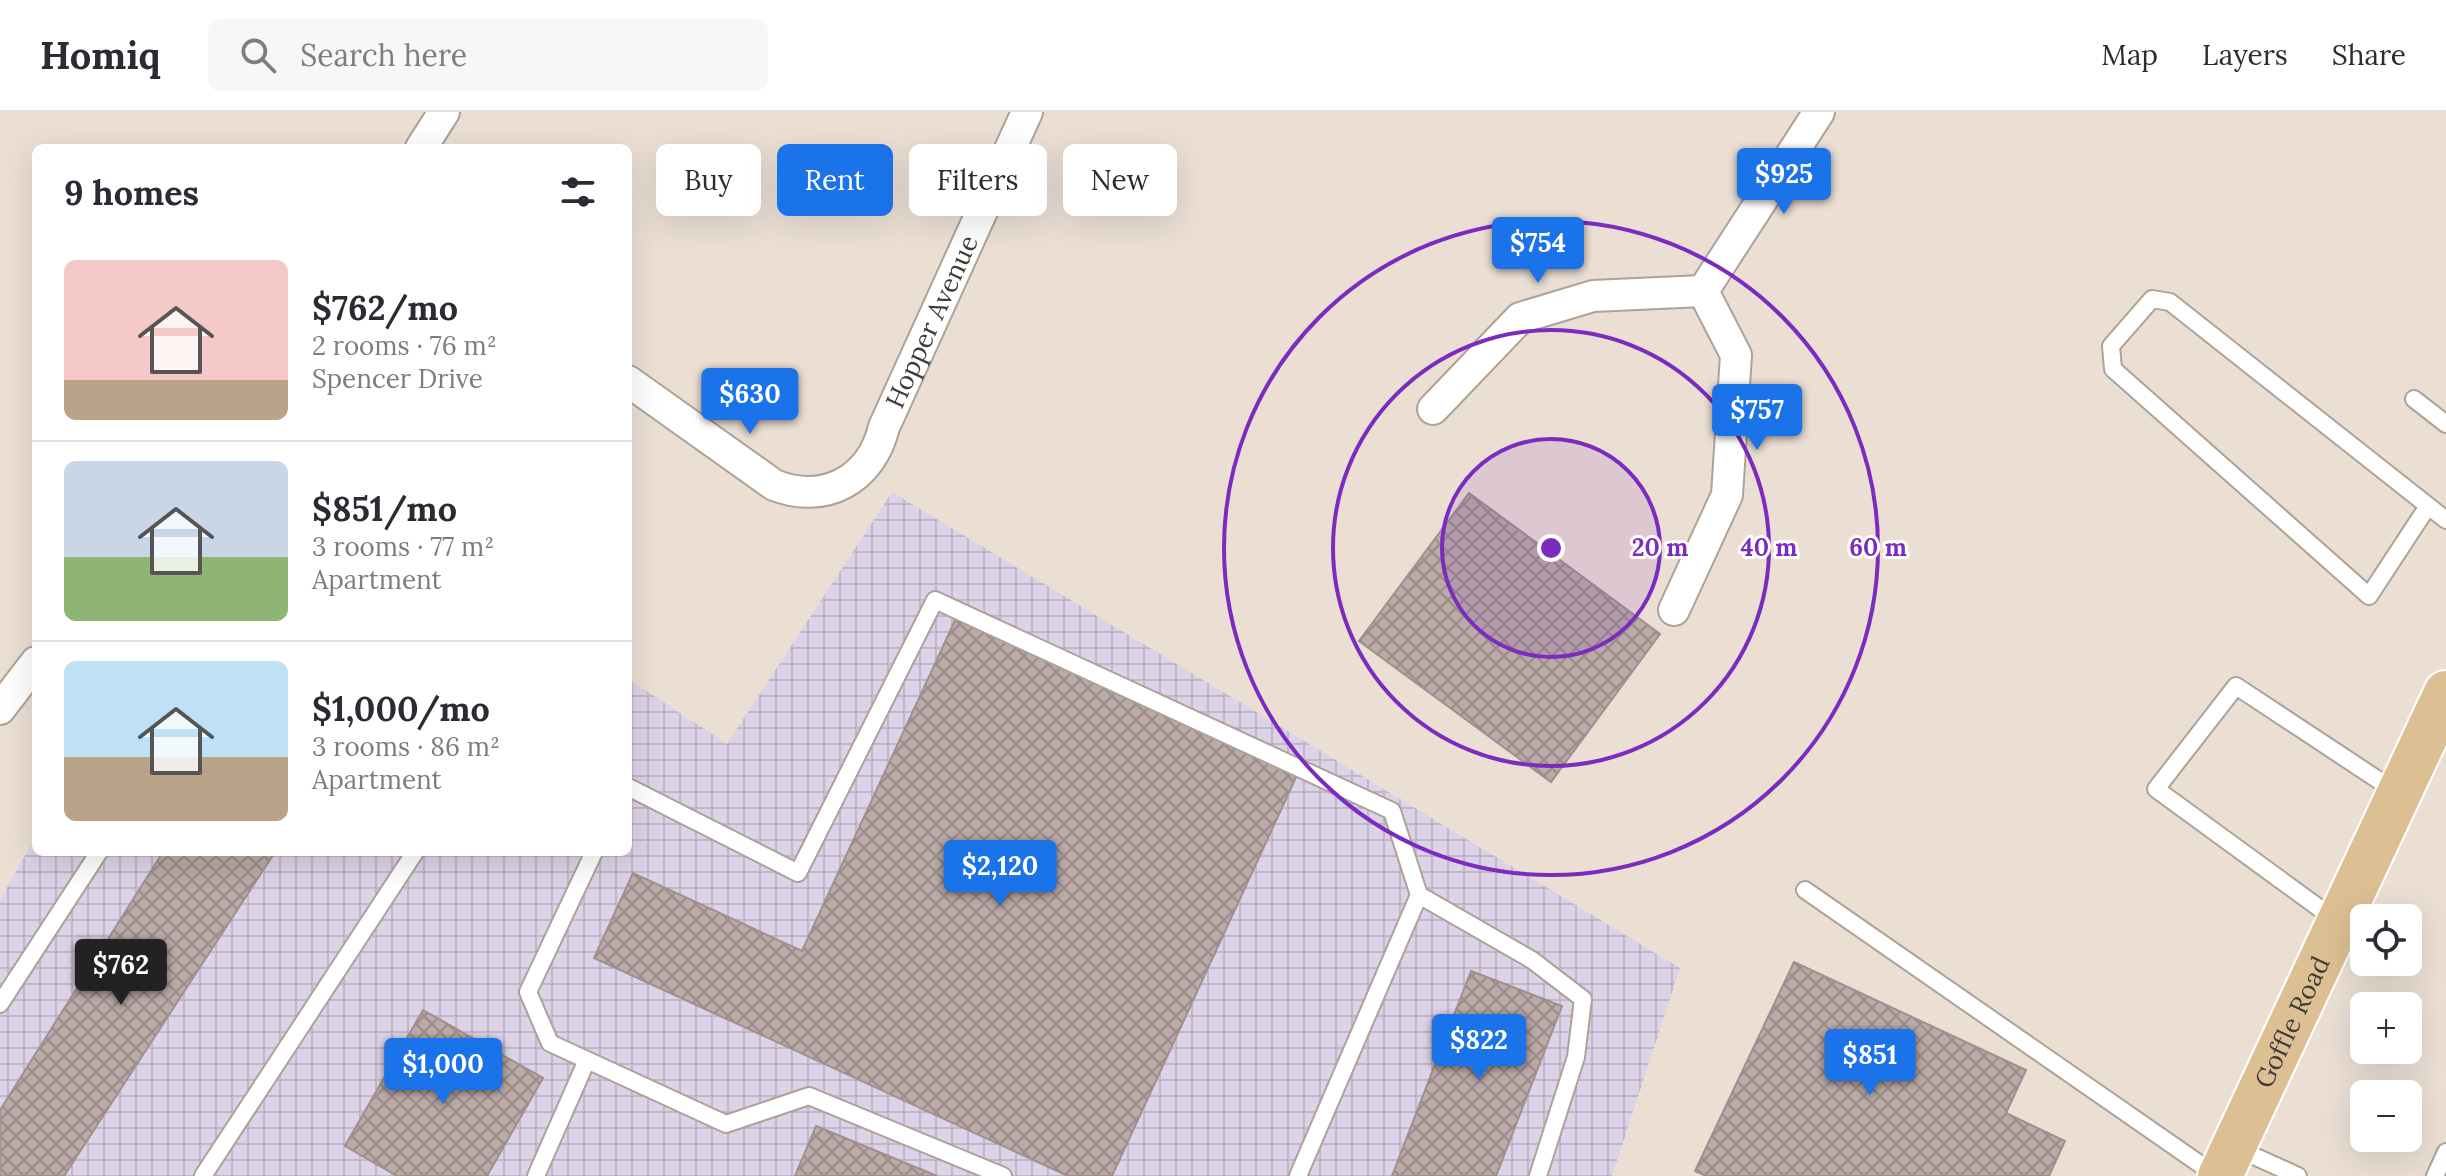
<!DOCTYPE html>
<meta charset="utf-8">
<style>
:root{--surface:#fff;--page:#f7f7f7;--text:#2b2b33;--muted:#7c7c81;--line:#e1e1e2;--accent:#1a73e8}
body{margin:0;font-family:Lora,serif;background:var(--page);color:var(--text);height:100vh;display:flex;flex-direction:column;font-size:30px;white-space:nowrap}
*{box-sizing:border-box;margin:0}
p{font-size:26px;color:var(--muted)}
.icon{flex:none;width:44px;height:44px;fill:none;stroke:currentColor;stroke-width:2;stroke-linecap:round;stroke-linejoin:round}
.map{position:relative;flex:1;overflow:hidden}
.panel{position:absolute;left:32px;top:32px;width:600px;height:712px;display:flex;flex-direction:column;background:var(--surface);border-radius:12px;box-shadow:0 8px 32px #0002}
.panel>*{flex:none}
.hud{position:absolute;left:656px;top:32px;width:760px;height:72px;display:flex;gap:16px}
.controls{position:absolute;left:2350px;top:792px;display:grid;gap:16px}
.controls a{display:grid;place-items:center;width:72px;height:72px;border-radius:12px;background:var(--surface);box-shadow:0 8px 32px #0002;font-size:40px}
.price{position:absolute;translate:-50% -68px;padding:0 18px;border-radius:8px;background:var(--accent);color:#fff;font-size:26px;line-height:52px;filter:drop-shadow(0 2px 4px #0008)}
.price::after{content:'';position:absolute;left:50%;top:48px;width:24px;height:18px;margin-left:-12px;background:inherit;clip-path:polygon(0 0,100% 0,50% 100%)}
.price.active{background:#222;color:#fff}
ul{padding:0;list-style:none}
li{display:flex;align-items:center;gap:24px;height:200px;padding:0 32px}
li+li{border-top:2px solid var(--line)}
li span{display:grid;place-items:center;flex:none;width:224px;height:160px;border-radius:12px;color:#555}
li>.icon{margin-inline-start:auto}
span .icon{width:96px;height:96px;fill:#fffc;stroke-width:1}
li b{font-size:34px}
h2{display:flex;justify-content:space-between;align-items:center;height:96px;padding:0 32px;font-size:34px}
.tag{padding:0 28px;border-radius:12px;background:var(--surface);box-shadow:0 8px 32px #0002;font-size:28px;line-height:72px}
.tag.active{background:var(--accent);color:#fff}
header{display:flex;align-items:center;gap:48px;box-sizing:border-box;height:112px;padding:0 40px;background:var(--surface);border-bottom:2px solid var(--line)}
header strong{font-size:38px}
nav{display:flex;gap:44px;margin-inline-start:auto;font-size:28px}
.search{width:560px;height:72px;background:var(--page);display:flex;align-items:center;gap:20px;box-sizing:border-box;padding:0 28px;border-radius:12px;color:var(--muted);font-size:30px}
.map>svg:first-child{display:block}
.industrial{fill:url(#industrial-grid)}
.building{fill:url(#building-cross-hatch);stroke:#a08f8d;stroke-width:2}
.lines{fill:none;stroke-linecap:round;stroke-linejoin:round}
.lane-casing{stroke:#ada297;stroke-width:20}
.street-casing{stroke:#ada297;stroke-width:34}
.primary-casing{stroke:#fff;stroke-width:48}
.lane{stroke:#fff;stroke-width:16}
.street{stroke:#fff;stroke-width:30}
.primary{stroke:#dcc094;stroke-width:44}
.ring{fill:none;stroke:#7b2cbf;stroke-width:4}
.labels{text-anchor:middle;stroke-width:6;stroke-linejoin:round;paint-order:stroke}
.street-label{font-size:26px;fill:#403b37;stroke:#fff}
.centre{fill:#7b2cbf;stroke:#fff;stroke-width:4}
.ring-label{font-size:24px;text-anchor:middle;font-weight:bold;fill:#7b2cbf;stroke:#fff;stroke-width:6;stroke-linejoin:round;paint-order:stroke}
</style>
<header>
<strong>Homiq</strong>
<div class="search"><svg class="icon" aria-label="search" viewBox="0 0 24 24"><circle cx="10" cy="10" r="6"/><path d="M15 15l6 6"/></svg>Search here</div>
<nav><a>Map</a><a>Layers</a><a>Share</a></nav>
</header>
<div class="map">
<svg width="2446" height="1064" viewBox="0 0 2446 1064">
<defs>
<pattern id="industrial-grid" width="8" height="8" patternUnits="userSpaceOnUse" patternTransform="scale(2)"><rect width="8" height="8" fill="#ddd3e8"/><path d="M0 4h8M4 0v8" fill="none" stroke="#bfb6c8"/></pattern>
<pattern id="building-cross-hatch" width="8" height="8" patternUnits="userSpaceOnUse" patternTransform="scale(2)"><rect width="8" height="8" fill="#bbaaa7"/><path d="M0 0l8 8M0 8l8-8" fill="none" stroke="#998c89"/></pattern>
</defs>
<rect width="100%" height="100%" fill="#ebdfd4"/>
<!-- industrial -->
<path class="industrial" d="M892 380 1680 856 1612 1064H0V788L36 724V740H628V567L727 632Z"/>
<!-- building -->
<path class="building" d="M1469 381 1660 522 1551 670 1359 529Z
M957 504 1298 661 1112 1064H1068L594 846 633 761 802 839Z
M163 740H275L64 1064H0V998Z
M1794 850 2026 958 2006 1001 2065 1029 2049 1064H1706L1695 1059Z
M1471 859 1562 894 1496 1064H1392Z
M423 898 543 966 487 1064H397L345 1034Z
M816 1014 937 1064H795Z"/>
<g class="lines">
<defs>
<path id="lane" d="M2414 287 2446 312
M2428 394 2369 484 2113 257 2111 234 2152 187 2170 190 2446 408
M628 675 798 761 935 488 1392 699 1419 783
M594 740 528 880 550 931 726 1012 809 984 1003 1064
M1805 778 2217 1064
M2337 809 2156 677 2236 574 2398 681
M0 892 99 740
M2234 1035 2298 1064
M203 1064 415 740
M536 1064 587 948
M1298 1064 1419 783 1532 848 1583 887 1576 945 1538 1064
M2435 1064 2446 1040"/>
<g id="street">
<path d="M421 36 444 0"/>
<path d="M1703 179 1819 0"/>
<path id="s1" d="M628 269 774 373C825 393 871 368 884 315L1027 0"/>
<path d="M1433 297 1520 206 1593 184 1703 179"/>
<path d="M1674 498 1727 383 1736 243 1703 179"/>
<path d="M0 597 36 550"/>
</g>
<g id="primary">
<path id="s2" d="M2220 1064 2446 581"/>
</g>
</defs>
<!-- lane casing -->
<use href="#lane" class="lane-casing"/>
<!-- street casing -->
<use href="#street" class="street-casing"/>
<!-- primary casing -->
<use href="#primary" class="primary-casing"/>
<!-- lane -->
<use href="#lane" class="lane"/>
<!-- street -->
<use href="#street" class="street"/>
<!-- primary -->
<use href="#primary" class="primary"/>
</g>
<!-- distance rings -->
<circle cx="1551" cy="436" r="109" fill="#7b2cbf" fill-opacity=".12"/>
<g class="ring">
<circle cx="1551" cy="436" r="109"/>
<circle cx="1551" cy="436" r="218"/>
<circle cx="1551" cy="436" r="327"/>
</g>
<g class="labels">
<!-- street labels -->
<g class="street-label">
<text dy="9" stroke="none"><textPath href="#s1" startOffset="438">Hopper Avenue</textPath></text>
<text dy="9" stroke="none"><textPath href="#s2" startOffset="170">Goffle Road</textPath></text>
</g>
</g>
<circle cx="1551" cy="436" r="12" class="centre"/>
<g class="ring-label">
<text x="1660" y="444">20 m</text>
<text x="1769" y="444">40 m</text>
<text x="1878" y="444">60 m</text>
</g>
</svg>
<div class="controls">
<a><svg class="icon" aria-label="locate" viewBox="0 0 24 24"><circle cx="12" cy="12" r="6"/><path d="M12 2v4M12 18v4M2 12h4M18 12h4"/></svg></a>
<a>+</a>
<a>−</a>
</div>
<b class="price" style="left:1784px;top:104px">$925</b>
<b class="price" style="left:1538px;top:173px">$754</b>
<b class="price" style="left:750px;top:324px">$630</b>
<b class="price" style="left:1757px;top:340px">$757</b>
<b class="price" style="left:1000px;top:796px">$2,120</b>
<b class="price active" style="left:121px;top:895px">$762</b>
<b class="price" style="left:1479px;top:970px">$822</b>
<b class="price" style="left:1870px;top:985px">$851</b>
<b class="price" style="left:443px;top:994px">$1,000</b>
<div class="hud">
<a class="tag">Buy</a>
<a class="tag active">Rent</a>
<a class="tag">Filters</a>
<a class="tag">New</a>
</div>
<section class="panel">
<h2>9 homes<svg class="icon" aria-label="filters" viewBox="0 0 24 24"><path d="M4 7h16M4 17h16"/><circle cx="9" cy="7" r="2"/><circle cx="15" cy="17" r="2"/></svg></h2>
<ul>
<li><span style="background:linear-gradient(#f6c9c9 75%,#b9a48a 0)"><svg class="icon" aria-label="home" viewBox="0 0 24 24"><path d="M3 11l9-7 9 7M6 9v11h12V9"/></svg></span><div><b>$762/mo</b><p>2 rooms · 76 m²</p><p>Spencer Drive</p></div></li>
<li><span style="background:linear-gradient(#c9d6e8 60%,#8fb573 0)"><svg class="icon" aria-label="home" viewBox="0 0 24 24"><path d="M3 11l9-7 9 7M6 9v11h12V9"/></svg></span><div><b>$851/mo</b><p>3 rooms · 77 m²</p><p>Apartment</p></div></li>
<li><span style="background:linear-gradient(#bfe0f5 60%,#b9a48a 0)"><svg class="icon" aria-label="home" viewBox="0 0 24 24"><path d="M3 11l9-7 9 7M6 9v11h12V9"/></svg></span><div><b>$1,000/mo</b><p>3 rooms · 86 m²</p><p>Apartment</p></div></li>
</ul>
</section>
</div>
